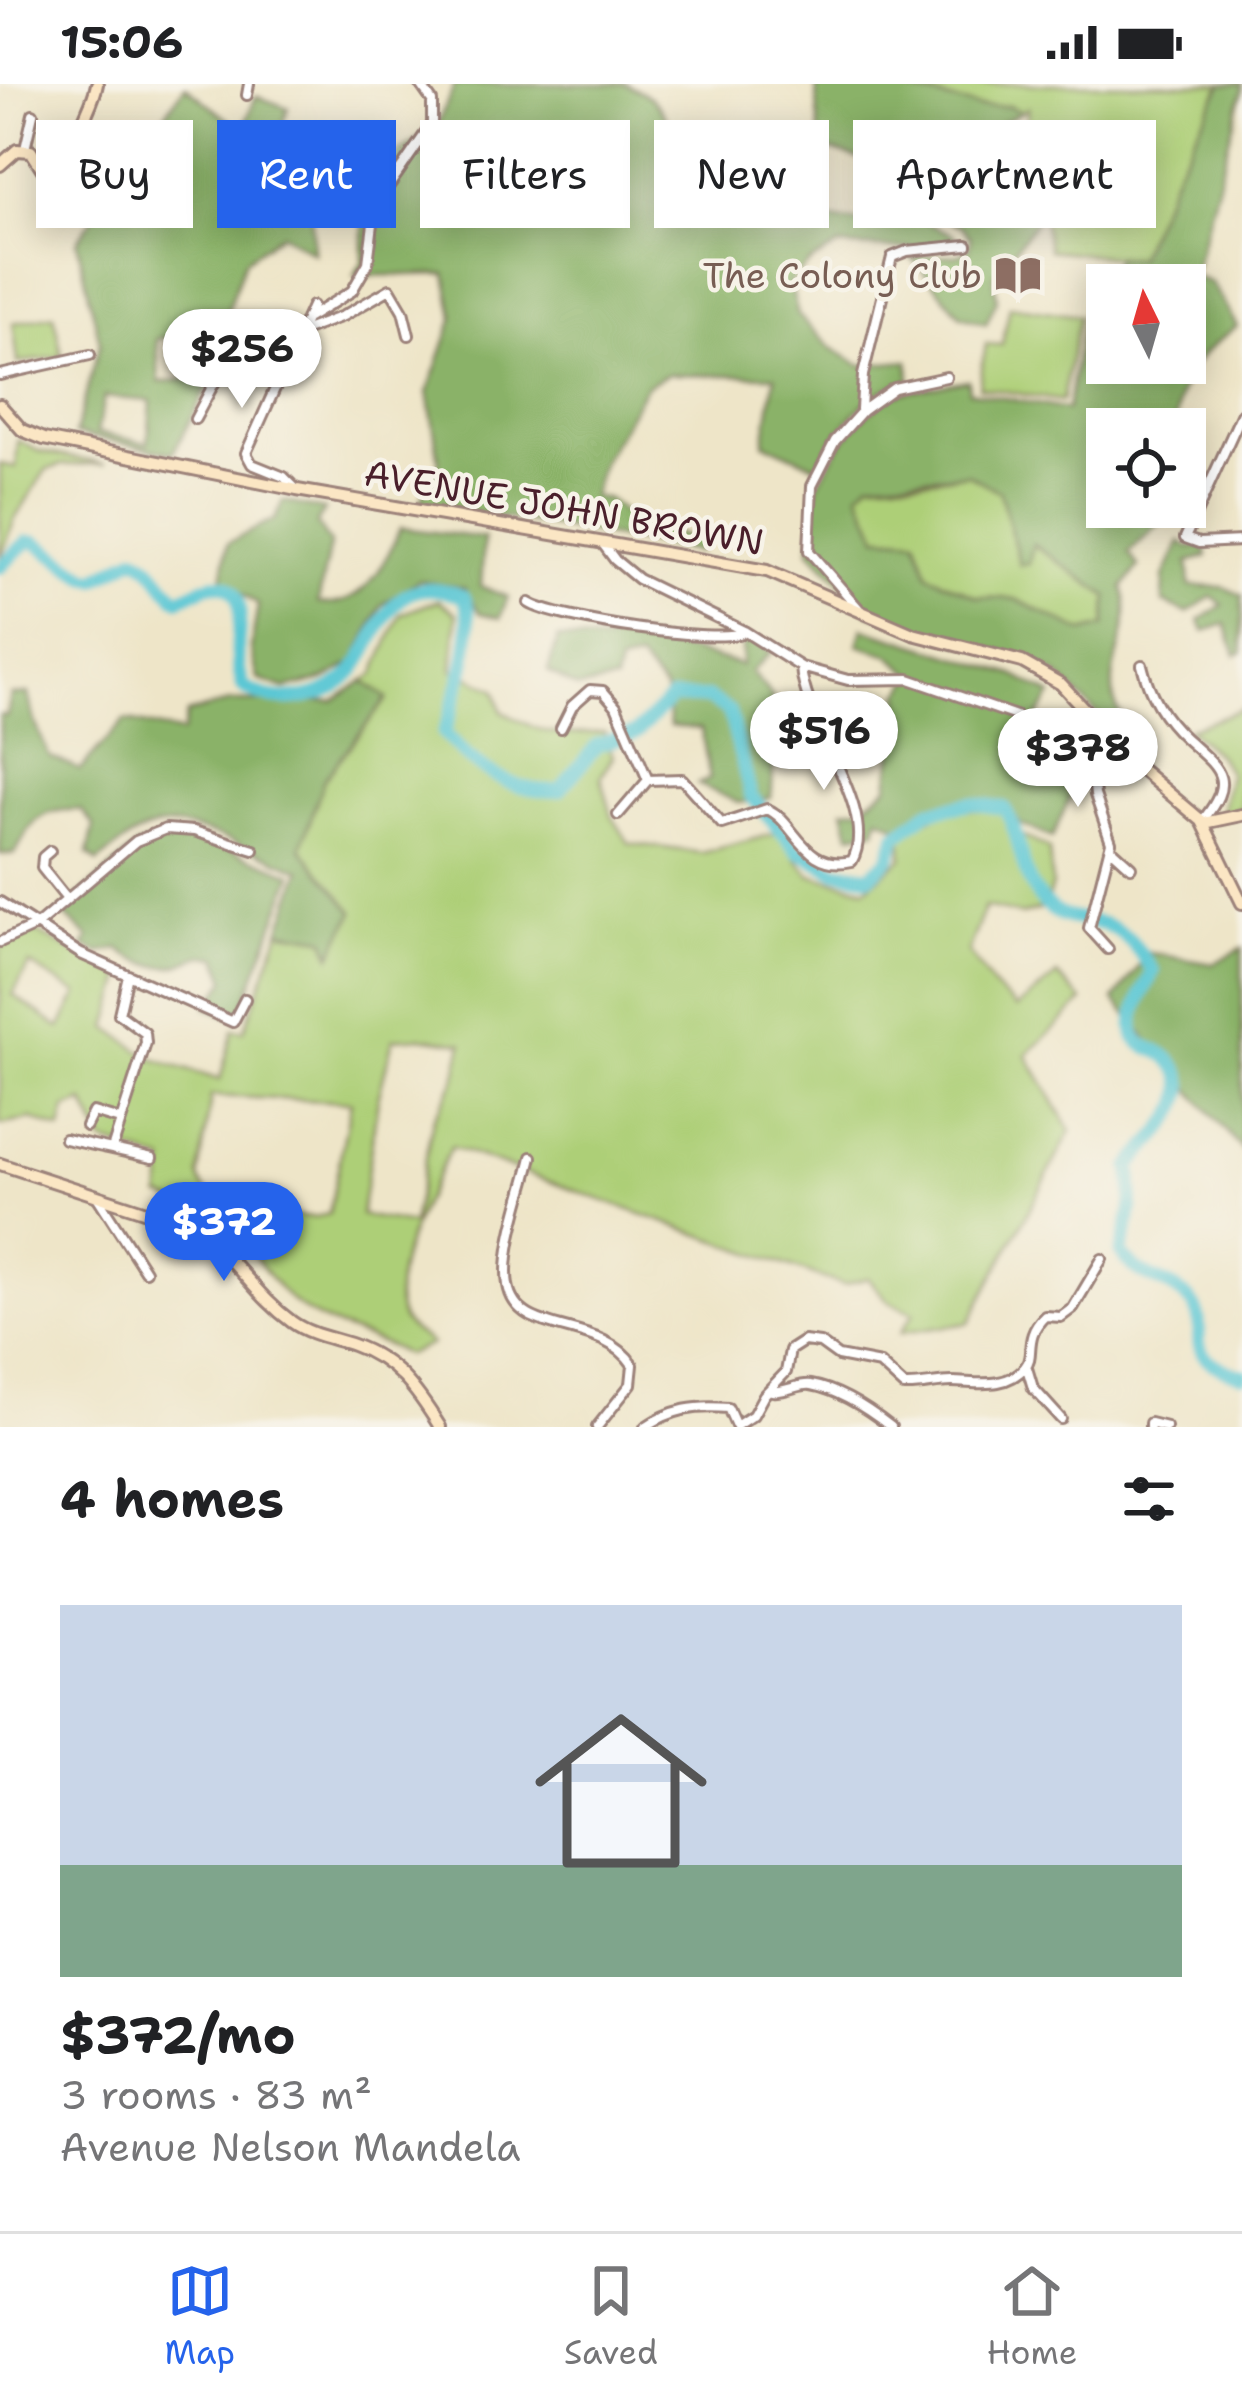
<!DOCTYPE html>
<meta charset="utf-8">
<style>
:root{--surface:#fff;--page:#f6f6f6;--text:#202124;--muted:#757577;--line:#e0e0e0;--accent:#2563eb}
body{margin:0;font-family:"Shantell Sans",sans-serif;background:var(--page);color:var(--text);height:100vh;display:flex;flex-direction:column;font-size:45px;white-space:nowrap}
*{box-sizing:border-box;margin:0}
p{font-size:39px;color:var(--muted)}
.icon{flex:none;width:66px;height:66px;fill:none;stroke:currentColor;stroke-width:2;stroke-linecap:round;stroke-linejoin:round}
.map{position:relative;height:1343px;overflow:hidden}
.side{display:flex;flex-direction:column;background:var(--surface);flex:1}
.side>*{flex:none}
.banner{position:absolute;left:36px;top:36px;width:1170px;height:108px;display:flex;gap:24px}
.needle{width:78px;rotate:355deg}
.fabs{position:absolute;left:1086px;top:180px;display:grid;gap:24px}
.fabs a{display:grid;place-items:center;width:120px;height:120px;border-radius:0px;background:var(--surface);box-shadow:0 6px 30px #0003;font-size:60px}
.price{position:absolute;translate:-50% -102px;padding:0 27px;border-radius:42px;background:#fff;color:#222;font-size:39px;line-height:78px;filter:drop-shadow(0 3px 6px #0008)}
.price::after{content:'';position:absolute;left:50%;top:72px;width:36px;height:27px;margin-left:-18px;background:inherit;clip-path:polygon(0 0,100% 0,50% 100%)}
.price.active{background:var(--accent);color:#fff}
ul{padding:0;list-style:none}
li{display:grid;align-content:center;gap:24px;height:636px;padding:0 60px}
li+li{border-top:3px solid var(--line)}
li span{display:grid;place-items:center;height:372px;border-radius:0px;color:#555}
li>.icon{margin-inline-start:auto}
span .icon{width:216px;height:216px;fill:#fffc;stroke-width:1}
li b{font-size:51px}
h2{display:flex;justify-content:space-between;align-items:center;height:144px;padding:0 60px;font-size:51px}
.pill{padding:0 42px;border-radius:0px;background:var(--surface);box-shadow:0 6px 30px #0003;font-size:42px;line-height:108px}
.pill.active{background:var(--accent);color:#fff}
.status{display:flex;justify-content:space-between;align-items:center;height:84px;padding:0 60px;background:var(--surface);direction:ltr}
.status svg{height:33px;fill:currentColor}
.dock{display:flex;justify-content:space-around;align-items:center;height:168px;border-top:3px solid var(--line);background:var(--surface);font-size:33px;color:var(--muted)}
.dock a{display:grid;justify-items:center;gap:6px}
.dock .active{color:var(--accent)}
.map>svg:first-child{display:block}
.green{fill:#adcf77;stroke:#7c7751;stroke-width:3;fill-rule:evenodd}
.forest{fill:#8ab268;stroke:#6a684a;stroke-width:3;fill-rule:evenodd}
.lines{fill:none;stroke-linecap:round;stroke-linejoin:round}
.river{stroke:#5bc7d4;stroke-width:14}
.street-casing{stroke:#9c827a;stroke-width:14}
.secondary-casing{stroke:#9c827a;stroke-width:16}
.street{stroke:#fff;stroke-width:8}
.secondary{stroke:#fbe6c4;stroke-width:10}
.labels{text-anchor:middle;stroke-width:9;stroke-linejoin:round;paint-order:stroke}
.education-label{font-size:36px;fill:#785e54;stroke:#f7f3e8;text-anchor:end}
.street-label{font-size:36px;fill:#4a1f2b;stroke:#f7f3e8}
</style>
<div class="status"><b>15:06</b><svg viewBox="0 0 49 12"><path d="M0 12V9h3v3zM5 12V6h3v6zM10 12V3h3v9zM15 12V0h3v12zM26 1h20v11H26zM47 4h2v5h-2z"/></svg></div>
<div class="map">
<svg width="1242" height="1343" viewBox="0 0 1242 1343">
<rect width="100%" height="100%" fill="#f7f3e8"/>
<filter id="ink" filterUnits="userSpaceOnUse"><feTurbulence type="fractalNoise" baseFrequency=".00833" numOctaves="2"/><feDisplacementMap in="SourceGraphic" scale="24" xChannelSelector="R" yChannelSelector="G"/><feConvolveMatrix kernelMatrix="1 2 1 2 8 2 1 2 1" color-interpolation-filters="sRGB"/></filter>
<filter id="wash" filterUnits="userSpaceOnUse"><feTurbulence type="fractalNoise" baseFrequency=".004" numOctaves="4" result="noise"/><feDisplacementMap in="SourceGraphic" scale="48" xChannelSelector="R" yChannelSelector="G"/><feGaussianBlur stdDeviation="2.7" result="paint"/><feColorMatrix in="noise" values="0 0 0 0 0 0 0 0 0 0 0 0 0 0 0 0 0 1.4 0 .05"/><feComposite in="paint" operator="in"/></filter>
<g filter="url(#wash)">
<rect width="100%" height="100%" fill="#eee5c8"/>
<!-- green -->
<path class="green" d="M881 0H1222L1180 79 1137 175 1049 166 1042 132 1017 88 1028 24 1021 28 1009 23H979Z
M170 89 173 126 126 129 123 93Z
M1010 222 1079 232 1062 317 979 303 986 260 1002 261Z
M54 231 62 272 18 279 13 239Z
M18 356 38 367 106 380 62 381 46 386 15 435 0 476V380L16 383Z
M968 390 1000 407 1020 480 1032 460 1108 512 1106 543 1083 548 1015 515 978 513 929 491 878 453 859 408 870 397 921 396Z
M439 516 457 530 453 585 495 605 502 627C545 652 555 652 604 648L613 672 601 693 612 732 629 759 702 769 777 749 810 791 866 804 902 774V752C938 725 957 721 1002 729L1016 748 1049 765 1052 801 1045 824 1022 831 985 823 968 868 994 904 1017 924 1057 891 1083 917 1027 971 1071 1047 969 1239 900 1249 914 1229 889 1218 868 1194 843 1201 451 1063C431 1104 381 1193 402 1235 407 1245 423 1252 431 1260L406 1271C374 1251 335 1247 304 1226 271 1204 257 1168 228 1143 211 1128 181 1121 160 1112L165 1078 103 1058 84 1018 66 1025 61 1046 32 1035 0 1041V862L36 848 123 893 108 944 153 975 220 996 233 946 244 947 280 847 325 854 330 869 354 828 300 765 324 695 387 615 363 597 374 591 401 530ZM29 880 78 910 60 944 13 911ZM421 953 463 959 455 996 433 1036 412 1140 361 1131 378 1015 393 955ZM211 1012 351 1018 329 1130C298 1138 286 1133 266 1108L248 1107 246 1138C228 1125 204 1114 199 1092Z
M1242 625V724L1221 730 1229 690 1219 672 1188 645Z"/>
<!-- forest -->
<path class="forest" d="M455 0H624C638 6 649 9 659 22 673 42 675 59 703 63L706 100 750 94 767 77H794L788 115 804 133 885 140 916 134 954 151 957 160 896 165 839 162 811 178 790 199 798 231 830 263 860 281 909 277 910 297C864 305 840 345 817 382L764 359 775 292 668 290 646 302 602 378 592 413 608 415 635 439 703 457 698 468 420 419 439 377 428 308 454 233 446 190 354 192 363 177V138L399 69 437 41Z
M816 0H881L979 23 1009 22 1021 28 937 74V98C965 123 993 128 1029 123L1038 134 994 193 997 215 986 240 961 232 911 173 957 171 969 166 971 153 961 142 894 113 905 85 892 75 877 80 820 63Z
M1222 0H1242V7L1193 192 1211 199 1237 242C1196 274 1178 289 1176 343L1180 345H1107V423H1164L1160 439 1129 469 1139 483 1123 503C1136 547 1107 574 1114 615 1117 629 1129 644 1136 657L1128 661 1058 591 1027 575 956 557 869 528 810 466 817 401 841 359 867 330 894 310 968 296 969 307 1067 326 1085 225 1116 174H1137L1180 79ZM1107 201H1185V279H1107ZM968 390 1000 408 1020 481 1029 480 1033 460 1108 512 1105 542 1083 548 1015 515 978 513 929 491 916 455 878 452 859 408 870 397Z
M185 2 243 47 256 12 288 24 261 107 311 117 313 169 282 149 245 176 218 254 230 261 173 369 75 350 100 259 77 157ZM169 89 172 125 126 129 124 93ZM203 250 207 293 159 298 157 255ZM104 313 151 317 148 359 97 349Z
M283 417 324 426 317 440 330 460 318 519C363 527 386 479 400 444L484 454 481 503 508 513 500 534 480 529 464 504 419 496 382 521 354 578 326 595 285 605 258 595 251 565 258 521 222 495 228 459 275 435Z
M1180 458 1190 463H1205L1207 473 1188 478 1190 502 1223 503 1242 511V569L1236 571 1226 540 1204 547 1200 536 1223 521 1212 512 1187 529 1163 518 1164 493Z
M863 544 1014 591 1052 611 1033 640 1056 660 1061 690 1070 713 1052 754 1020 740 1008 723C966 716 934 718 899 743L879 733 876 746 850 750 844 725 862 723 888 702 901 609 914 591 889 571 858 561Z
M634 552 741 581 743 559 749 555 771 568 751 588 772 612C771 650 776 675 771 714L739 719 698 700 710 695 701 645 670 642 665 606 639 576 619 580 615 598 577 604 548 587 558 554 602 558Z
M363 597 387 614 324 695 301 764 354 828 331 871 325 854 280 847 301 786C265 772 192 733 155 743 133 749 116 764 98 778L88 770 94 741 81 726C40 724 33 736 15 770H0V631L7 632 11 611 28 610 34 636 49 672 80 686 125 636 182 649 187 630 230 618 334 617Z
M164 750 192 751 293 790 238 936 207 923 226 896 218 873C195 869 197 876 178 881 160 886 132 877 119 865L98 869 84 862 89 854 61 828 136 762Z
M1242 864V1066L1114 916 1149 869 1213 880Z"/>
<g class="lines">
<!-- river -->
<path class="river" d="M0 483 27 458H36L86 493 96 495 136 473C157 484 161 502 178 515 190 512 203 501 215 500 246 500 240 535 238 554 236 570 239 587 243 603 279 626 337 616 360 578 389 531 397 486 464 513 480 548 455 613 444 649 471 682 515 712 560 706L597 661 636 649 671 614H707L729 627 751 712 797 766 835 787 870 792 889 774 896 752 929 727 971 719 1004 724C1025 756 1017 800 1051 825 1066 837 1089 835 1106 841 1129 850 1140 868 1153 887 1146 904 1128 933 1135 952 1139 963 1158 965 1166 972 1211 1010 1155 1051 1130 1083 1136 1116 1130 1137 1121 1168 1140 1199 1168 1193 1189 1216 1217 1245 1170 1270 1242 1291"/>
</g>
</g>
<g filter="url(#ink)">
<g class="lines">
<defs>
<path id="street" d="M247 11 249 0
M25 65 33 30
M308 234 352 207 368 179 374 132 382 112 432 40V17L420 0
M303 247 343 232 390 205 403 227 409 251
M0 291 90 271
M861 325 863 291 892 173 907 167 967 161
M1242 329 1185 454 1199 459 1242 457
M195 335 235 260 252 256 296 261
M297 406 284 393 252 380 246 369 312 222
M603 460 615 476 638 495 744 547 801 583 848 596 909 595 1016 632
M529 519C553 535 721 561 744 548
M861 527 809 467 812 402 835 357 862 327 894 304 946 293
M1142 581C1149 610 1163 634 1185 654 1218 684 1238 694 1202 737
M1086 629 1095 711 1111 758 1089 844 1108 865
M561 644 572 622 590 606 603 607 616 622 648 696
M618 731 648 696 682 695 722 740 767 725C796 737 803 788 852 777 880 727 804 639 801 583
M1110 764 1131 783
M50 767 43 773 42 784 66 814
M0 818 81 870 233 938 245 915
M0 858 37 841 136 757 166 745 194 747 254 766
M86 1042 93 1028 120 1036
M65 1055 112 1065 146 959 145 949 119 930 128 891
M112 1065 152 1074
M532 1073C524 1108 502 1166 508 1201 517 1256 601 1232 633 1281L631 1300 597 1343
M98 1114 145 1187
M1027 1284 1033 1304 1061 1335
M773 1307C786 1309 799 1299 811 1301 840 1306 868 1325 891 1343
M645 1343C672 1325 696 1321 728 1324L736 1342 753 1331 764 1311 786 1288 790 1266 804 1257 820 1259 838 1272 880 1280 904 1302C920 1303 936 1298 952 1298 977 1298 1005 1306 1025 1283 1036 1271 1022 1254 1045 1232L1061 1233 1073 1224 1102 1175
M1150 1343V1339L1166 1343"/>
<path id="secondary" d="M0 81 17 66 31 67 59 111 65 114C88 102 73 71 79 49 84 32 94 17 97 0
M0 321 22 346 44 355 297 406 767 487 913 550 1022 578 1061 600 1139 684 1202 737 1242 819
M1204 739 1242 731
M0 1080 180 1139C234 1165 248 1206 292 1238 310 1251 333 1254 353 1261 396 1276 417 1306 440 1343"/>
</defs>
<!-- street casing -->
<use href="#street" class="street-casing"/>
<!-- secondary casing -->
<use href="#secondary" class="secondary-casing"/>
<!-- street -->
<use href="#street" class="street"/>
<!-- secondary -->
<use href="#secondary" class="secondary"/>
</g>
</g>
<!-- icons -->
<defs>
<symbol id="library-bare" viewBox="-9 -9 18 18"><path d="M-6-4Q-3-5.5-.7-3.5V5Q-3 3-6 4ZM6-4Q3-5.5 .7-3.5V5Q3 3 6 4Z" fill="#8d6e63" stroke="#f7f3e8" stroke-width="2.5" paint-order="stroke"/></symbol>
</defs>
<g fill-rule="evenodd">
<use href="#library-bare" x="985" y="158" width="66" height="66"/>
</g>
<g class="labels">
<!-- education labels -->
<g class="education-label">
<text x="982" y="204">The Colony Club</text>
</g>
<!-- street labels -->
<g class="street-label">
<text transform="translate(564 423) rotate(10)" y="13">AVENUE JOHN BROWN</text>
</g>
</g>
</svg>
<div class="fabs">
<a><svg class="needle" viewBox="-14 -14 28 28"><path d="M0-13l5 13h-10z" fill="#e53935"/><path d="M0 13l5-13h-10z" fill="#757577"/></svg></a>
<a><svg class="icon" aria-label="locate" viewBox="0 0 24 24"><circle cx="12" cy="12" r="6"/><path d="M12 2v4M12 18v4M2 12h4M18 12h4"/></svg></a>
</div>
<b class="price" style="left:242px;top:327px">$256</b>
<b class="price" style="left:824px;top:709px">$516</b>
<b class="price" style="left:1078px;top:726px">$378</b>
<b class="price active" style="left:224px;top:1200px">$372</b>
<div class="banner">
<a class="pill">Buy</a>
<a class="pill active">Rent</a>
<a class="pill">Filters</a>
<a class="pill">New</a>
<a class="pill">Apartment</a>
</div>
</div>
<section class="side">
<h2>4 homes<svg class="icon" aria-label="filters" viewBox="0 0 24 24"><path d="M4 7h16M4 17h16"/><circle cx="9" cy="7" r="2"/><circle cx="15" cy="17" r="2"/></svg></h2>
<ul>
<li><span style="background:linear-gradient(#c9d6e8 70%,#7fa58c 0)"><svg class="icon" aria-label="home" viewBox="0 0 24 24"><path d="M3 11l9-7 9 7M6 9v11h12V9"/></svg></span><div><b>$372/mo</b><p>3 rooms · 83 m²</p><p>Avenue Nelson Mandela</p></div></li>
</ul>
</section>
<nav class="dock">
<a class="active"><svg class="icon" aria-label="map" viewBox="0 0 24 24"><path d="M3 6l6-2 6 2 6-2v14l-6 2-6-2-6 2zM9 4v14M15 6v14"/></svg>Map</a>
<a><svg class="icon" aria-label="saved" viewBox="0 0 24 24"><path d="M7 4h10v16l-5-4-5 4z"/></svg>Saved</a>
<a><svg class="icon" aria-label="home" viewBox="0 0 24 24"><path d="M3 11l9-7 9 7M6 9v11h12V9"/></svg>Home</a>
</nav>
